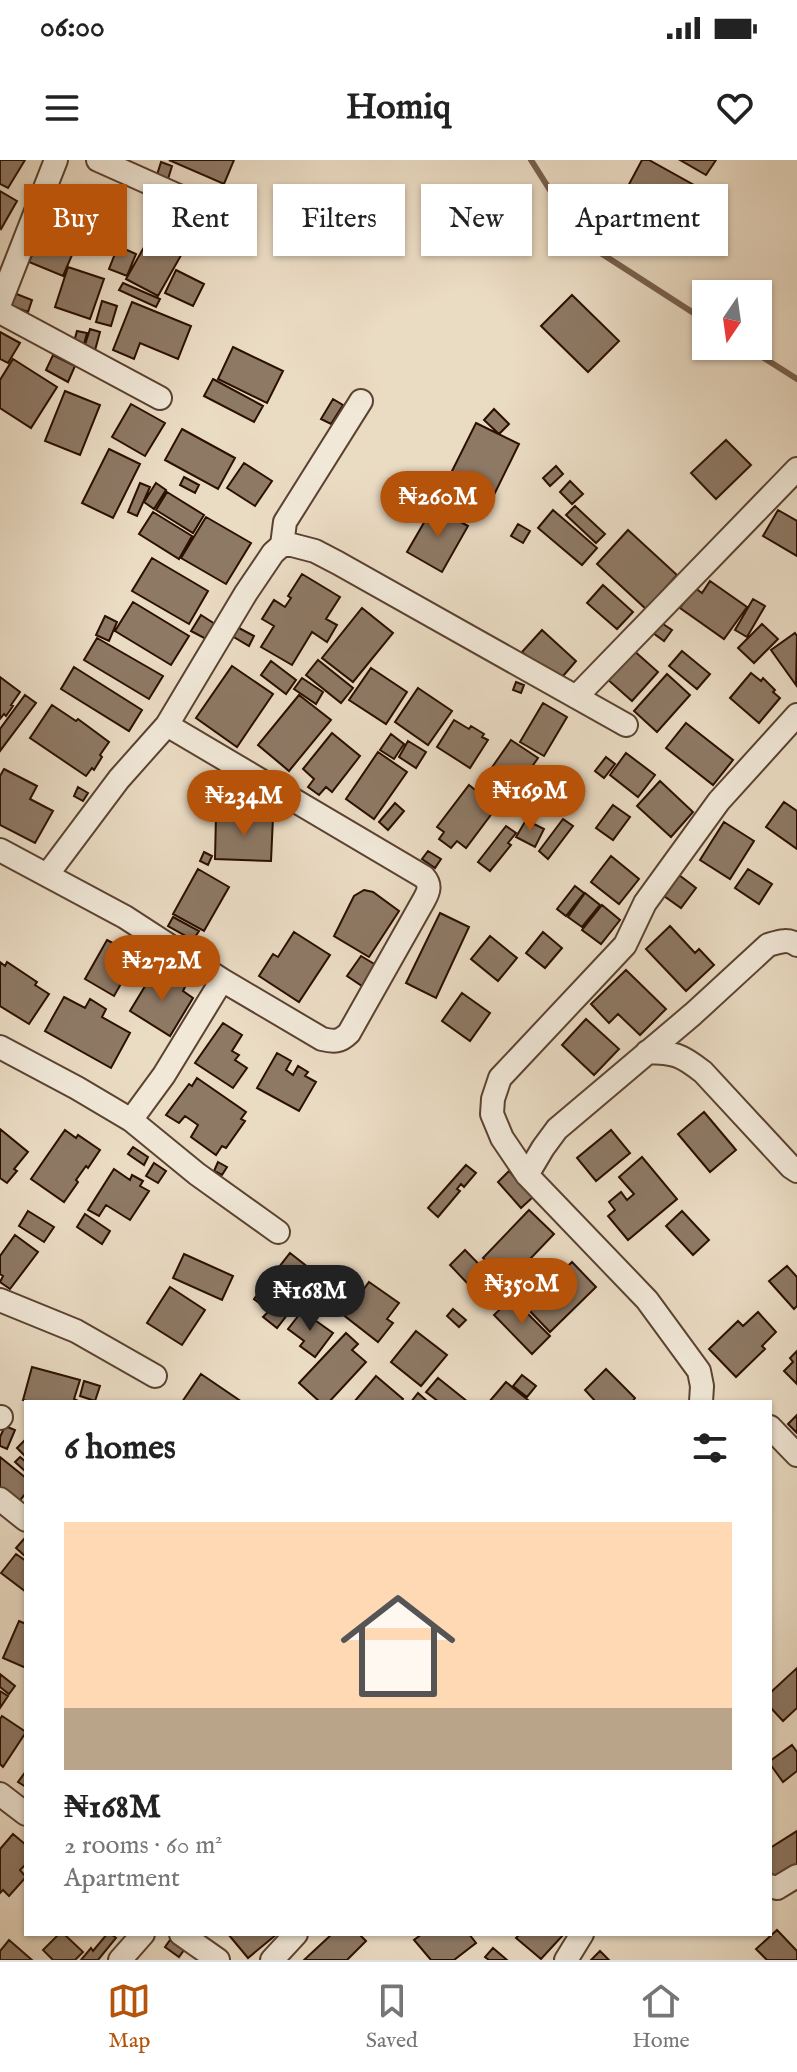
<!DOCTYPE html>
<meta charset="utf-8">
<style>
:root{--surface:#fff;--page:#f2f2f2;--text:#222;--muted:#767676;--line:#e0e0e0;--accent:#b45309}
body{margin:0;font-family:"IM FELL English",serif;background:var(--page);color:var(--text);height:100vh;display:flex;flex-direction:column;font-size:30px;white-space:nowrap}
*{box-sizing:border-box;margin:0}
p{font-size:26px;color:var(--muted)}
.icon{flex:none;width:44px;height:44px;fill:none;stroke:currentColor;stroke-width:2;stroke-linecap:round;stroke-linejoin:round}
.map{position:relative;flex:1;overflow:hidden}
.sheet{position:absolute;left:24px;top:1240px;width:748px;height:536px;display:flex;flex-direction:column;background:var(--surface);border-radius:0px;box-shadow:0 2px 6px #0004}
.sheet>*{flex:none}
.top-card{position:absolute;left:24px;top:24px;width:750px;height:72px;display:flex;gap:16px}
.needle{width:52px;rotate:193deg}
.tools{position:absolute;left:692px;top:120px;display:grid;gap:16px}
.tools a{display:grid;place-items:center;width:80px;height:80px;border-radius:0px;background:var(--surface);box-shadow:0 2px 6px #0004;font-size:40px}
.price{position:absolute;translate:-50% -68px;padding:0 18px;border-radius:28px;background:var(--accent);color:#fff;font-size:26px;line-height:52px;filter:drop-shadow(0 2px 4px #0008)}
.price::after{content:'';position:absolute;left:50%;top:48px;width:24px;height:18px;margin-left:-12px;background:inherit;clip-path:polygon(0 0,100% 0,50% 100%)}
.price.on{background:#222;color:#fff}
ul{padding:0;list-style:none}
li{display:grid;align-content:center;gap:16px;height:424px;padding:0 40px}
li span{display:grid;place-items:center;height:248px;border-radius:0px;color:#555}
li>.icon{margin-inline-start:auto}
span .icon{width:144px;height:144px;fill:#fffc;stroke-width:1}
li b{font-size:34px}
h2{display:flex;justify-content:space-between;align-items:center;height:96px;padding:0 40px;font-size:34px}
.chip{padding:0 28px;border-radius:0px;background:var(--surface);box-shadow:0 2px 6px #0004;font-size:28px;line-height:72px}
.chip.on{background:var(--accent);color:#fff}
.status{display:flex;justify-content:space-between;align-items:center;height:56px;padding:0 40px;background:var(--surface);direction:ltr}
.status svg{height:22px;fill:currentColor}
header{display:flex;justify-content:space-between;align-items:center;height:104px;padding:0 40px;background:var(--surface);font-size:36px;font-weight:700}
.tabs{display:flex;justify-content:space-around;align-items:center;height:112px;border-top:2px solid var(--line);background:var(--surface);font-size:22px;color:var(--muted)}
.tabs a{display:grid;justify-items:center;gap:4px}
.tabs .on{color:var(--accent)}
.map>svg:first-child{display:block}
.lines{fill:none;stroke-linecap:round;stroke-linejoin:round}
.stream{stroke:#77604d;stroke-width:6}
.building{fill:#8e7965;stroke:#2b0f00;stroke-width:2}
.minor-casing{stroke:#5b4231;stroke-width:26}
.minor{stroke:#f1e8d8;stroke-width:22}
</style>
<div class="status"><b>06:00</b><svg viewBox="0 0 49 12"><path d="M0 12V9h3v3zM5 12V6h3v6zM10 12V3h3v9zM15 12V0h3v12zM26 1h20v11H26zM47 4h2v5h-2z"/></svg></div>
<header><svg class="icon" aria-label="menu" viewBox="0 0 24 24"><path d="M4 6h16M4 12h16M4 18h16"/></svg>Homiq<svg class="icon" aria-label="heart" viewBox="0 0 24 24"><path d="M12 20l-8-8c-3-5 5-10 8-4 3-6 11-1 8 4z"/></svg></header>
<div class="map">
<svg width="797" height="1800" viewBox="0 0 797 1800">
<rect width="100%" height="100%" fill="#eadbc3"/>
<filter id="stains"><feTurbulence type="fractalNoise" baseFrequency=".0025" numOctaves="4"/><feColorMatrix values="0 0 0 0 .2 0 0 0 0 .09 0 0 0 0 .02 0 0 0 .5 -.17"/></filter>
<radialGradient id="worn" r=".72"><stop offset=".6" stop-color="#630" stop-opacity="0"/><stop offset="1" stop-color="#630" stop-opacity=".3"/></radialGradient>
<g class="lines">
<!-- stream -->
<path class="stream" d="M531 0 582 81 706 161
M745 186 797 219"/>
</g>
<!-- building -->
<path class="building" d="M0 0H25L8 28 0 24Z
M169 0H234L224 24Z
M642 0H649L701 29 684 60 627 28Z
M680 0H716L706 15Z
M161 2 172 6 168 19 157 15Z
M0 31 17 41 1 69 0 68Z
M608 36 615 39 609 53 601 49Z
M623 38 674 69 661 89 611 58Z
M152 73 184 90 158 136 126 119Z
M38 81 72 95 63 116 29 102Z
M118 86 136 94 127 116 109 109Z
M68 107 104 119 90 159 55 147Z
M176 110 204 124 193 146 165 133Z
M123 123 160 139 156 147 119 130Z
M14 133 32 140 28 152 9 145Z
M572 135 619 181 588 212 541 166Z
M102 141 117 146 111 166 96 162Z
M132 142 191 166 178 199 140 183 134 199 113 190Z
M90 169 100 172 94 194 83 191Z
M77 171 87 173 83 188 73 185Z
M0 172 20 183 8 203 0 199Z
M233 187 283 211 267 243 218 219Z
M53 195 75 206 68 222 46 210Z
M13 199 57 227 31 268 0 248V220Z
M213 219 263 246 254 262 204 236Z
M65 231 100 245 80 295 45 281Z
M333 239 343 245 331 264 321 259Z
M131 244 165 263 145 296 112 277Z
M494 249 509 264 499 274 484 260Z
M476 263 519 284 492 339 449 317Z
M182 269 235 298 218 329 165 300Z
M726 280 751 305 716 339 691 313Z
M109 289 140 304 113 358 82 343Z
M244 303 272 321 255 346 227 328Z
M556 306 563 314 550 326 543 318Z
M184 317 199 325 195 333 180 325Z
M570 321 583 334 572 344 560 332Z
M140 323 150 327 137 356 128 352Z
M156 323 166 330 154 349 144 342Z
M167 332 204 355 193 373 156 350Z
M575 346 605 374 596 383 566 355Z
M433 347 468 366 442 412 407 392Z
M553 350 597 388 582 405 538 368Z
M778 350 797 361V396L763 376Z
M153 352 192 376 179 399 139 374Z
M206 357 251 383 226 424 181 398Z
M518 364 530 371 523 383 511 376Z
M628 370 677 415 646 449 597 404Z
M152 398 208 431 189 464 132 431Z
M302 414 340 437 326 459 337 465 327 482 312 472 292 505 261 487 274 466 262 459 274 440 285 447 291 438 288 436Z
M710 421 747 447 724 479 680 448 695 428 702 433Z
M603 425 633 452 617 469 587 443Z
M753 439 765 446 747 477 735 470Z
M133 442 189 476 171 505 115 471Z
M362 448 393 473 353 522 322 498Z
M201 455 215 464 206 479 191 471Z
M105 456 117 462 109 481 96 475Z
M657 460 672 470 664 481 649 470Z
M762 464 778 479 754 503 738 488Z
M237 467 254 476 249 486 232 476Z
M542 470 576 501 557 523 522 492Z
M795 473 797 476 796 525 771 490Z
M97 478 163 516 149 539 84 500Z
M632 489 658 512 632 541 606 518Z
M682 491 710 514 697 529 669 506Z
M318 500 353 528 341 543 306 515Z
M271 501 296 520 286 534 261 515Z
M232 506 273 534 237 587 196 558Z
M74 507 142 550 129 571 61 529Z
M371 508 407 532 386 564 349 540Z
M751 513 761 521 763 518 775 530 773 532 780 538 759 563 730 538Z
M667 514 690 535 657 572 634 551Z
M0 517 20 532 11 545 13 546 6 556 4 554 0 559Z
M302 518 323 532 316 544 294 529Z
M516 522 524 525 521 533 513 530Z
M418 528 452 551 428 585 395 562Z
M25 535 36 543 0 591V569Z
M299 535 331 560 289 611 258 585Z
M543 543 567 557 544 596 520 582Z
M52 545 76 561 78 559 109 582 100 595 102 597 94 610 92 608 86 616 30 578Z
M454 560 469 569 471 566 484 574 482 577 488 580 470 608 437 587Z
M686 563 733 600 713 625 666 588Z
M332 573 360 596 332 632 326 627 319 635 308 627 314 619 303 609Z
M391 574 404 584 394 599 380 590Z
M511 580 538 598 513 634 486 616Z
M408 581 426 592 416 608 399 597Z
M378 592 407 612 374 659 346 639Z
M626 593 655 615 638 637 610 615Z
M606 597 615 604 604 618 595 611Z
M4 609 37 626 30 639 53 651 35 683 0 665V616Z
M660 621 693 652 671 677 637 646Z
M469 625 484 637 479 642 493 652 466 688 457 681 451 688 439 679 444 672 437 667Z
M78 627 88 633 83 641 74 636Z
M784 642 797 651V689L766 667Z
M395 643 404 651 388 670 379 662Z
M613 645 630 657 613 680 596 668Z
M216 655 273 657 271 701 215 699Z
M563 659 573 666 548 699 539 691Z
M526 660 544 669 535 687 516 677Z
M724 662 754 681 730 719 700 700Z
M506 666 516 673 508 683 511 685 490 711 478 702Z
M428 691 441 699 435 708 422 699Z
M204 692 212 696 208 705 200 701Z
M611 696 639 719 619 744 591 722Z
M198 709 229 727 204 771 173 754Z
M748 709 772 724 759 744 735 728Z
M679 715 696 728 681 748 664 736Z
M575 726 584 733 566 756 557 749Z
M364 730 373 732 399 751 369 797 334 776 354 736Z
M585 733 600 745 582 767 568 757Z
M602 745 620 760 601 784 582 770Z
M440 753 469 767 436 838 406 823Z
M173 757 199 771 193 780 168 766Z
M670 766 695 793 699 789 714 805 686 831 646 789Z
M294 772 330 795 299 842 259 816 273 794 278 797Z
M543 772 562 788 545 808 526 793Z
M490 776 517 798 498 821 471 799Z
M107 780 137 796 114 836 85 819Z
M361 796 376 805 362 826 347 816Z
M0 802 5 806 7 802 37 822 35 825 49 834 29 864 0 846Z
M626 810 666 849 640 875 618 854 609 863 591 844Z
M153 813 162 819 165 815 185 827 183 831 193 838 170 876 130 851Z
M462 833 490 853 470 881 442 861Z
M64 837 85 848 90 839 106 849 102 857 130 873 111 908 45 871Z
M586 859 619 889 594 915 562 885Z
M223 863 242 875 232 891 239 895 235 900 247 908 233 928 195 903Z
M277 893 291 901 286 910 293 915 298 906 308 912 305 916 316 922 299 951 257 928Z
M197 918 246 952 241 959 245 961 226 988 222 986 216 995 191 977 198 965 185 956 179 963 166 955 189 924 192 926Z
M704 952 736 990 710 1012 678 974Z
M0 969 28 992 14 1009 17 1011 7 1023 0 1018Z
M65 970 76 978 78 975 100 990 88 1008 86 1006 76 1020 78 1022 64 1042 31 1019Z
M611 970 630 993 596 1021 577 998Z
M133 987 148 997 144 1005 128 994Z
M642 997 677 1039 628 1080 608 1056 615 1050 609 1042 621 1032 627 1040 634 1034 619 1017Z
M218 1002 227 1007 222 1015 214 1011Z
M154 1003 166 1011 158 1023 146 1016Z
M466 1005 476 1013 464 1027 461 1024 457 1029 460 1031 438 1057 428 1048Z
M114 1009 130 1020 132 1015 143 1021 140 1026 149 1031 130 1060 106 1045 99 1056 88 1050Z
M509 1011 533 1037 521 1048 498 1022Z
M529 1050 554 1074 508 1122 483 1098Z
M28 1051 54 1067 44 1082 19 1066Z
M682 1051 709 1080 693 1095 666 1066Z
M85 1054 110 1071 102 1084 77 1067Z
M15 1075 38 1092 10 1129 0 1122 3 1116 0 1114V1096Z
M465 1090 504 1130 488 1145 450 1105Z
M290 1093 318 1115 277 1168 263 1157 269 1151 254 1139Z
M184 1094 233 1116 222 1140 173 1118Z
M572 1102 596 1127 550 1172 526 1147Z
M787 1106 797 1117V1146L794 1149 769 1121Z
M369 1122 399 1143 387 1159 393 1163 378 1182 337 1150 352 1132 358 1137Z
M170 1127 205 1150 182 1185 147 1163Z
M512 1138 550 1176 532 1194 494 1155Z
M453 1149 466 1160 459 1167 447 1156Z
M302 1151 333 1173 315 1197 300 1186 304 1181 288 1169Z
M758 1152 776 1172 762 1186 765 1189 736 1217 709 1189 738 1161 743 1166Z
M416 1171 447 1195 421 1226 391 1202Z
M346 1173 358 1184 352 1190 366 1202 329 1242H320L299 1223Z
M797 1191V1224L784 1211 793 1202 790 1198Z
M32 1207 80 1220 74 1239 80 1242H31L23 1240Z
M606 1209 635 1238 632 1242H596L585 1230Z
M201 1214 242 1242H182Z
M522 1215 536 1226 527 1237 513 1226Z
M376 1216 403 1239 401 1242H354Z
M438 1218 468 1242H439L426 1232Z
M84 1221 100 1226 95 1241 80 1236Z
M506 1222 528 1240 526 1242H489Z
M418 1233 428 1242H411Z
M797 1255V1273L788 1264Z
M5 1266 15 1270 7 1289 0 1286V1277Z
M26 1279V1297L17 1288Z
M0 1297 26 1318V1333L17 1344 0 1330Z
M20 1297 26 1302V1312L15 1302Z
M24 1379 26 1381V1397L16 1388Z
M16 1394 26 1401V1432L1 1413Z
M19 1461 26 1464V1508L3 1498Z
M797 1508V1548L783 1561 770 1547V1533Z
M0 1514 15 1526 9 1534 0 1527Z
M0 1531 8 1536 0 1548Z
M2 1556 26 1572 3 1607 0 1604V1559Z
M792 1585 797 1592V1611L783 1622 770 1604V1601Z
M26 1611V1627L18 1622Z
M797 1671V1707L776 1720 770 1711V1688Z
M13 1674 26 1685V1704L20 1710 26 1717 9 1736 3 1730 0 1733V1689Z
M777 1770 797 1791V1800H767L756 1789Z
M59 1774H64L83 1792 75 1800H53L43 1790Z
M107 1774H111L116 1778 98 1800H81L91 1788 93 1791Z
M228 1774H277L248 1798Z
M332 1774H359L366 1781 347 1800H304Z
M422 1774H469L476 1783 454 1800H431L414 1780Z
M520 1774H564L541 1799 516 1778Z
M9 1780 32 1800H0V1791Z
M170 1780 184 1790 179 1797 165 1787Z
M493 1788 507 1800H489L485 1797Z
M600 1791 609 1800H591Z"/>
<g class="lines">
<defs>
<path id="minor" d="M98 0 219 54
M0 143 56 0
M0 152 160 238
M282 385 285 362 361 241
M576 537 797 309
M0 690 125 757 222 820 322 879C334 882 340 882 349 873L424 740C429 731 431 725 424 717L167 565
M47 715 119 619 167 565 246 433 273 393 282 385H292L315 391 338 403 626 565
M0 887 77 928 131 960 197 1014 278 1072
M647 892C675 893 680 894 703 912L791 1007 797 1011
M131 960 164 915 222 820
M527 1015 543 988 557 969 693 854 768 785C778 782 788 778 797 785
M0 1140 76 1171 155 1216
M701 1242 702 1226 699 1211 647 1140 527 1015 502 978 492 954 493 939 500 918 625 785 645 743 719 641 797 555
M0 1258 1 1257
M770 1267 797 1295
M0 1339 26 1360
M0 1634 26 1654
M770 1726 777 1728 797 1716
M181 1774 218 1800
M120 1800 143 1774
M272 1800 296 1774
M566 1800 582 1774"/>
</defs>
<!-- minor casing -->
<use href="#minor" class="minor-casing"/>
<!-- minor -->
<use href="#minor" class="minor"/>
</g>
<rect width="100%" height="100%" filter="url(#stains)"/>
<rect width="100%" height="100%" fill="url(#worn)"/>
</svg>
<div class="tools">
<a><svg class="needle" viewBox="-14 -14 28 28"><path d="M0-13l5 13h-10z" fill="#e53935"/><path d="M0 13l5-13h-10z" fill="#767676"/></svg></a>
</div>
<b class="price" style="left:438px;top:379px">₦260M</b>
<b class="price" style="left:530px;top:673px">₦169M</b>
<b class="price" style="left:244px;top:678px">₦234M</b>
<b class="price" style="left:162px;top:843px">₦272M</b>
<b class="price" style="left:522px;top:1166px">₦350M</b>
<b class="price on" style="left:310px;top:1173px">₦168M</b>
<div class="top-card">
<a class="chip on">Buy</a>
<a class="chip">Rent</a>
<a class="chip">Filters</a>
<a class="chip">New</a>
<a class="chip">Apartment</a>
</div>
<section class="sheet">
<h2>6 homes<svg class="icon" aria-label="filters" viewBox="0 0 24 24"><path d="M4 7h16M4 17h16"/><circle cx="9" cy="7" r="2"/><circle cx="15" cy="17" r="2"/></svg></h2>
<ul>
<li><span style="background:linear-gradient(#ffd9b3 75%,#b9a48a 0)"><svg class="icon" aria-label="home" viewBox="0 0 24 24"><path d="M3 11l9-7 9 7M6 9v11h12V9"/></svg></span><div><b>₦168M</b><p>2 rooms · 60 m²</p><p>Apartment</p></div></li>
</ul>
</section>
</div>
<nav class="tabs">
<a class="on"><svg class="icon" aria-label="map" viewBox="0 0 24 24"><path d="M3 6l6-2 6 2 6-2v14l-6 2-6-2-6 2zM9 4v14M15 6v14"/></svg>Map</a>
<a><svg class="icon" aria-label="saved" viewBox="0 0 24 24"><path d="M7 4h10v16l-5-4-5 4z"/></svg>Saved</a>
<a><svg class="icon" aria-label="home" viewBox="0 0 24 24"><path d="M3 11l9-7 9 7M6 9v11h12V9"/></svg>Home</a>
</nav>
